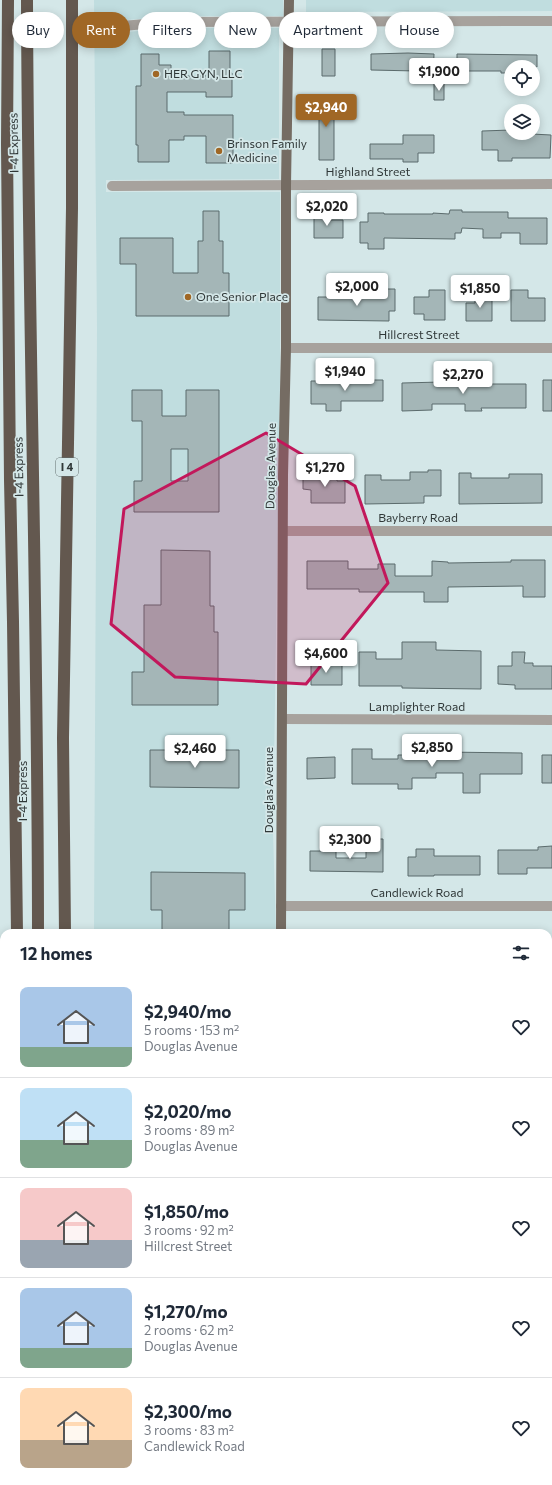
<!DOCTYPE html>
<meta charset="utf-8">
<style>
:root{--surface:#fff;--page:#f6f6f7;--text:#1f2937;--muted:#747a83;--line:#e0e1e3;--accent:#a06725}
body{margin:0;font-family:Commissioner,sans-serif;background:var(--page);color:var(--text);height:100vh;display:flex;flex-direction:column;font-size:15px;white-space:nowrap}
*{box-sizing:border-box;margin:0}
p{font-size:13px;color:var(--muted)}
.icon{flex:none;width:22px;height:22px;fill:none;stroke:currentColor;stroke-width:2;stroke-linecap:round;stroke-linejoin:round}
.map{position:relative;flex:1;overflow:hidden}
.drawer{position:absolute;left:0px;top:929px;width:552px;height:556px;display:flex;flex-direction:column;background:var(--surface);border-radius:12px 12px 0 0;box-shadow:0 2px 10px #0003}
.drawer>*{flex:none}
.banner{position:absolute;left:12px;top:12px;width:528px;height:36px;display:flex;gap:8px}
.buttons{position:absolute;left:504px;top:60px;display:grid;gap:8px}
.buttons a{display:grid;place-items:center;width:36px;height:36px;border-radius:50%;background:var(--surface);box-shadow:0 2px 10px #0003;font-size:20px}
.price{position:absolute;translate:-50% -34px;padding:0 9px;border-radius:4px;background:#fff;color:#222;font-size:13px;line-height:26px;filter:drop-shadow(0 1px 2px #0008)}
.price::after{content:'';position:absolute;left:50%;top:24px;width:12px;height:9px;margin-left:-6px;background:inherit;clip-path:polygon(0 0,100% 0,50% 100%)}
.price.active{background:var(--accent);color:#fff}
ul{padding:0;list-style:none}
li{display:flex;align-items:center;gap:12px;height:100px;padding:0 20px}
li+li{border-top:1px solid var(--line)}
li span{display:grid;place-items:center;flex:none;width:112px;height:80px;border-radius:8px;color:#555}
li>.icon{margin-inline-start:auto}
span .icon{width:48px;height:48px;fill:#fffc;stroke-width:1}
li b{font-size:17px}
h2{display:flex;justify-content:space-between;align-items:center;height:48px;padding:0 20px;font-size:17px}
.pill{padding:0 14px;border-radius:18px;background:var(--surface);box-shadow:0 2px 10px #0003;font-size:14px;line-height:36px}
.pill.active{background:var(--accent);color:#fff}
.map>svg:first-child{display:block}
.built{fill:#c0dddf}
.building{fill:#a4b6b7;stroke:#5b6b6c;fill-rule:evenodd}
.lines{fill:none;stroke-linecap:round;stroke-linejoin:round}
.minor{stroke:#a7a29d;stroke-width:10}
.major{stroke:#756c63;stroke-width:10}
.highway{stroke:#63584f;stroke-width:12}
.marked{fill:#c2185b;fill-opacity:0.2;stroke:#c2185b;stroke-width:3;stroke-linejoin:round}
.poi-dot{fill:#a06725;stroke:#d4e7e8;stroke-width:1.5}
.labels{text-anchor:middle;stroke-width:3.5;stroke-linejoin:round;paint-order:stroke}
.shield{fill:#d4e7e8;stroke:#616c6d;stroke-width:1}
.shield-label{font-size:11px;font-weight:bold;fill:#303838}
.poi-label{font-size:12px;fill:#303838;stroke:#d4e7e8;text-anchor:start}
.street-label{font-size:12px;fill:#303838;stroke:#d4e7e8}
</style>
<div class="map">
<svg width="552" height="1485" viewBox="0 0 552 1485">
<rect width="100%" height="100%" fill="#d4e7e8"/>
<!-- built -->
<path class="built" d="M94 0H283V16H169L116 21 117 33 169 28H279V179L106 180V192H280V381L273 832 276 933H94L97 328Z
M306 0H552V11L306 12Z
M101 1481H268V1485H101Z"/>
<!-- building -->
<path class="building" d="M322 49H335V76H322Z
M209 51H230V73H232V97H206V92H167V112H184V115H233V163H206V136H184V140H169V162H138V145H136V86H141V54H159V65H171V76H206V73H209Z
M408 53 434 54 433 80 416 79 417 71 371 70V54Z
M457 54 537 55V67H511V73H501V71H457Z
M434 84H444V100H434Z
M319 97H334V160H319Z
M511 130 512 133 551 135 550 158H512V161H498V150H482V131Z
M403 135H434V153H418V162H403V159H370V144H403Z
M450 210H462V212H508V218H547V244H520V233H501V238H483V229L462 228 461 233H455V239L384 238V249H368V243H360V222H368V213H384V214H433V213L449 214Z
M203 211H219V241H223V273H229V316H136V264H120V238H173V273H198V241H203Z
M314 213H330V220H343V238H314Z
M333 289H349V297H380V289H395V311H389V321L318 320V297H333Z
M429 290H445V320H424V314H414V297H429Z
M511 290H528V298H545V321H511Z
M475 295H492V321H466V303H475Z
M355 380H383V401H341V411H326V404H311V381H355Z
M543 380H552V411H543Z
M481 381V384H526V408H481L482 411H465V404H432V410L402 411V383Z
M132 390H162V416H186V390H219V512H134V481H142V421H132ZM171 449H188V481H171Z
M428 470H441V496H424V503L365 504V475H381V480H410V472H428Z
M459 473H471V478H509V474H542V503L459 504Z
M303 474H337V481H345V503H311V490L303 489Z
M161 550 210 551V606H214V632H218V705H132V672H144V605H161Z
M511 560H545V597H523V586L448 587V602H424V592H359V589H307V561H348V569H378V564H395V576H432V561L448 562V563L511 562Z
M402 642H436V650L481 651V689L402 688V686H359V652H376V659H402Z
M512 652H525L524 663H533V666H552V689H515V685L498 684V666H512Z
M311 662H342V685H311Z
M352 749H372V759H398V755H443V752L522 753V774H480V793H463V773H436V778H412V789H398V784H352Z
M150 750H239V788L150 787Z
M542 755H552V783H542Z
M335 757V778L307 779V758Z
M366 839H383V872L310 871V851H336V858H366Z
M552 846V868H527V874H498V850H538V847Z
M416 849H434V856H480V875H434V876H408V857H416Z
M151 872 245 873V910H229V933H162V910H151Z"/>
<g class="lines">
<!-- minor -->
<path class="minor" d="M122 26 169 22 552 21
M112 186 552 184
M286 348H552
M284 531H552
M282 719 552 720
M281 906H552
M548 1293 550 1298 552 1316
M548 1326 552 1318
M474 1485 475 1481"/>
<!-- major -->
<path class="major" d="M281 933 283 475 286 348V185L289 0
M277 1485V1481"/>
<!-- highway -->
<path class="highway" d="M8 0 7 144 10 480 13 622 17 933
M27 0C28 311 38 622 38 933
M65 933 63 738 72 208V0
M18 1481V1485
M40 1481V1485
M66 1481V1485"/>
</g>
<!-- marked area -->
<path class="marked" d="M266 433 355 486 388 583 306 684 175 677 111 624 124 509Z"/>
<!-- markers -->
<g class="poi-dot">
<circle cx="156" cy="74" r="4"/>
<circle cx="219" cy="151" r="4"/>
<circle cx="188" cy="297" r="4"/>
</g>
<g class="labels">
<!-- shield labels -->
<rect class="shield" x="56" y="458" width="22" height="18" rx="3"/>
<g class="shield-label">
<text x="67" y="471">I 4</text>
</g>
<!-- poi labels -->
<g class="poi-label">
<text x="164" y="78">HER GYN, LLC</text>
<text x="227" y="148">Brinson Family<tspan x="227" dy="14">Medicine</tspan></text>
<text x="196" y="301">One Senior Place</text>
</g>
<!-- street labels -->
<g class="street-label">
<text transform="translate(14 143) rotate(-91)" y="4">I-4 Express</text>
<text x="368" y="176">Highland Street</text>
<text x="419" y="339">Hillcrest Street</text>
<text transform="translate(271 466) rotate(-89)" y="4">Douglas Avenue</text>
<text transform="translate(19 467) rotate(-91)" y="4">I-4 Express</text>
<text x="418" y="522">Bayberry Road</text>
<text x="417" y="711">Lamplighter Road</text>
<text transform="translate(269 790) rotate(-90)" y="4">Douglas Avenue</text>
<text transform="translate(23 791) rotate(-90)" y="4">I-4 Express</text>
<text x="417" y="897">Candlewick Road</text>
</g>
</g>
</svg>
<div class="buttons">
<a><svg class="icon" aria-label="locate" viewBox="0 0 24 24"><circle cx="12" cy="12" r="6"/><path d="M12 2v4M12 18v4M2 12h4M18 12h4"/></svg></a>
<a><svg class="icon" aria-label="layers" viewBox="0 0 24 24"><path d="M12 4l9 5-9 5-9-5zM3 14l9 5 9-5"/></svg></a>
</div>
<b class="price" style="left:439px;top:92px">$1,900</b>
<b class="price active" style="left:326px;top:128px">$2,940</b>
<b class="price" style="left:327px;top:227px">$2,020</b>
<b class="price" style="left:357px;top:307px">$2,000</b>
<b class="price" style="left:480px;top:309px">$1,850</b>
<b class="price" style="left:345px;top:392px">$1,940</b>
<b class="price" style="left:463px;top:395px">$2,270</b>
<b class="price" style="left:325px;top:488px">$1,270</b>
<b class="price" style="left:326px;top:674px">$4,600</b>
<b class="price" style="left:432px;top:768px">$2,850</b>
<b class="price" style="left:195px;top:769px">$2,460</b>
<b class="price" style="left:350px;top:860px">$2,300</b>
<div class="banner">
<a class="pill">Buy</a>
<a class="pill active">Rent</a>
<a class="pill">Filters</a>
<a class="pill">New</a>
<a class="pill">Apartment</a>
<a class="pill">House</a>
</div>
<section class="drawer">
<h2>12 homes<svg class="icon" aria-label="filters" viewBox="0 0 24 24"><path d="M4 7h16M4 17h16"/><circle cx="9" cy="7" r="2"/><circle cx="15" cy="17" r="2"/></svg></h2>
<ul>
<li><span style="background:linear-gradient(#a9c7e8 75%,#7fa58c 0)"><svg class="icon" aria-label="home" viewBox="0 0 24 24"><path d="M3 11l9-7 9 7M6 9v11h12V9"/></svg></span><div><b>$2,940/mo</b><p>5 rooms · 153 m²</p><p>Douglas Avenue</p></div><svg class="icon" aria-label="heart" viewBox="0 0 24 24"><path d="M12 20l-8-8c-3-5 5-10 8-4 3-6 11-1 8 4z"/></svg></li>
<li><span style="background:linear-gradient(#bfe0f5 65%,#7fa58c 0)"><svg class="icon" aria-label="home" viewBox="0 0 24 24"><path d="M3 11l9-7 9 7M6 9v11h12V9"/></svg></span><div><b>$2,020/mo</b><p>3 rooms · 89 m²</p><p>Douglas Avenue</p></div><svg class="icon" aria-label="heart" viewBox="0 0 24 24"><path d="M12 20l-8-8c-3-5 5-10 8-4 3-6 11-1 8 4z"/></svg></li>
<li><span style="background:linear-gradient(#f6c9c9 65%,#9aa5b1 0)"><svg class="icon" aria-label="home" viewBox="0 0 24 24"><path d="M3 11l9-7 9 7M6 9v11h12V9"/></svg></span><div><b>$1,850/mo</b><p>3 rooms · 92 m²</p><p>Hillcrest Street</p></div><svg class="icon" aria-label="heart" viewBox="0 0 24 24"><path d="M12 20l-8-8c-3-5 5-10 8-4 3-6 11-1 8 4z"/></svg></li>
<li><span style="background:linear-gradient(#a9c7e8 75%,#7fa58c 0)"><svg class="icon" aria-label="home" viewBox="0 0 24 24"><path d="M3 11l9-7 9 7M6 9v11h12V9"/></svg></span><div><b>$1,270/mo</b><p>2 rooms · 62 m²</p><p>Douglas Avenue</p></div><svg class="icon" aria-label="heart" viewBox="0 0 24 24"><path d="M12 20l-8-8c-3-5 5-10 8-4 3-6 11-1 8 4z"/></svg></li>
<li><span style="background:linear-gradient(#ffd9b3 65%,#b9a48a 0)"><svg class="icon" aria-label="home" viewBox="0 0 24 24"><path d="M3 11l9-7 9 7M6 9v11h12V9"/></svg></span><div><b>$2,300/mo</b><p>3 rooms · 83 m²</p><p>Candlewick Road</p></div><svg class="icon" aria-label="heart" viewBox="0 0 24 24"><path d="M12 20l-8-8c-3-5 5-10 8-4 3-6 11-1 8 4z"/></svg></li>
</ul>
</section>
</div>
